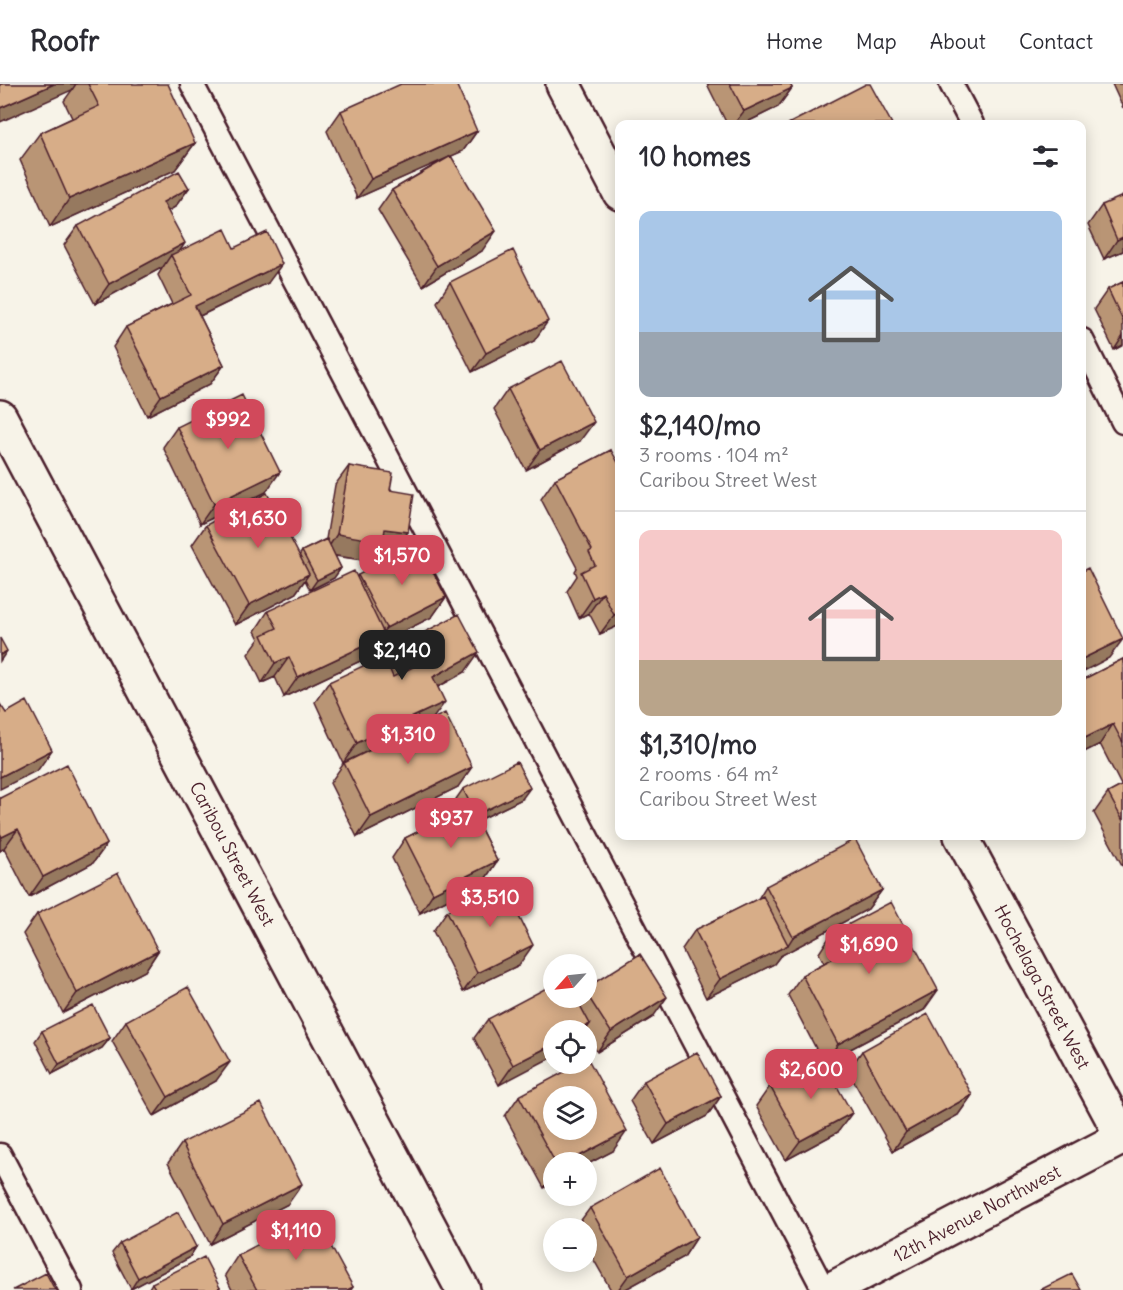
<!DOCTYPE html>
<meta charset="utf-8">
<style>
:root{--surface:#fff;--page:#f2f2f3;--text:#2b2b33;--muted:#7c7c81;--line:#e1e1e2;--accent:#d1495b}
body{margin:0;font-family:Delius,sans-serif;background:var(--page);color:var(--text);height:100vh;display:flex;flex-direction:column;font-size:22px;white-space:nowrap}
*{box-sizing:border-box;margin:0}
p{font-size:20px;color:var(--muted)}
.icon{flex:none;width:33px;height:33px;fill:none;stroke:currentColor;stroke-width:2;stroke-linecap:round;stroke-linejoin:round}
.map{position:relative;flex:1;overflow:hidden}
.panel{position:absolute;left:615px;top:36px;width:471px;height:720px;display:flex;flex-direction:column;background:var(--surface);border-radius:12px;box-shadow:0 3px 15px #0003}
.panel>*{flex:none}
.needle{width:39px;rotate:243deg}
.buttons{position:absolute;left:543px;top:870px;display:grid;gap:12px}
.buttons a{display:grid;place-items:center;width:54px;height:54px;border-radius:50%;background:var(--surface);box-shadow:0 3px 15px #0003;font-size:30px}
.price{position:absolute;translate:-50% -51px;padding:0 14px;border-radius:12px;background:var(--accent);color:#fff;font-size:20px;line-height:39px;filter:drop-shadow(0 2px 3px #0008)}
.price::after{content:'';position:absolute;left:50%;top:36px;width:18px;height:14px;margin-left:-9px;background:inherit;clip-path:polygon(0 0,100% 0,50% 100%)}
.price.current{background:#222;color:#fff}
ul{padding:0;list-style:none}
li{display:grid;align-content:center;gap:12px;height:318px;padding:0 24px}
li+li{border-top:2px solid var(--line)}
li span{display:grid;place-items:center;height:186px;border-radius:12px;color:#555}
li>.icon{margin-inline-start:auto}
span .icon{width:108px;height:108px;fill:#fffc;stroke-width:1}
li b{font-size:26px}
h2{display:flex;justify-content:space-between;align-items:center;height:72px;padding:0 24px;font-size:26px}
header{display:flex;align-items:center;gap:36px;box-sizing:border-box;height:84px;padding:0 30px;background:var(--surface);border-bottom:2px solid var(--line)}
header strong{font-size:28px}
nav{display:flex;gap:33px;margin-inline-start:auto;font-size:21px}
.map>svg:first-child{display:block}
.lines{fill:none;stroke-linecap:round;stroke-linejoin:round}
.lane-casing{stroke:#4a1f2b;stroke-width:27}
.street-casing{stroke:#4a1f2b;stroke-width:38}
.secondary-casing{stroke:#4a1f2b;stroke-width:38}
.lane{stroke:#f7f3e8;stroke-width:22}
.street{stroke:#f7f3e8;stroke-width:33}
.secondary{stroke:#f7f3e8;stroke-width:33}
.wall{fill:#b99575;stroke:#4a1f2b;stroke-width:1.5}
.shaded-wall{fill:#96795f;stroke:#4a1f2b;stroke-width:1.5}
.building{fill:#d7ad88;stroke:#4a1f2b;stroke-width:1.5;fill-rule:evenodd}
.labels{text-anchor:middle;stroke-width:4.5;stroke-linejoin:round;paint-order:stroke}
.street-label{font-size:18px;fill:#4a1f2b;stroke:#f7f3e8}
</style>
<header>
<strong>Roofr</strong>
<nav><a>Home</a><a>Map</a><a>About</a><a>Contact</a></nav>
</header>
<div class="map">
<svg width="1123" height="1206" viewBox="0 0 1123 1206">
<rect width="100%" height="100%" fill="#f7f3e8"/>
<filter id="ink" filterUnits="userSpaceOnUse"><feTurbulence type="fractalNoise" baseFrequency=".0167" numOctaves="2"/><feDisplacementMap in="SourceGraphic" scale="12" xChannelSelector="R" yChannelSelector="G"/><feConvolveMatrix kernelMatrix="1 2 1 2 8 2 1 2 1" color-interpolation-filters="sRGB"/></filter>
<g filter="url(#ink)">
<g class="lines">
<defs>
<path id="lane" d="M192 0 824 1206
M951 0 972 40
M1082 256 1123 338
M0 1071 71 1206"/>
<path id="street" d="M563 0 620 109
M961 752 1123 1054
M830 1206 1123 1053"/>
<path id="secondary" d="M0 333 463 1206"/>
</defs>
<!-- lane casing -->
<use href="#lane" class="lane-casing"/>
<!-- street casing -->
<use href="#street" class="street-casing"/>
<!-- secondary casing -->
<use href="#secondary" class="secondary-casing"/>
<!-- lane -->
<use href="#lane" class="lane"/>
<!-- street -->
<use href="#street" class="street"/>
<!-- secondary -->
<use href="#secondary" class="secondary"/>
</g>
<!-- wall -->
<path class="wall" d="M0 0H88L195 59 175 86 50 143 20 76 40 49 72 34 64 17 72 6Z
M707 0H790L792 4 778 23 743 40H727Z
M1112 0H1123V24Z
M341 27 477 47 463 67 451 72 482 167 423 202 378 126 392 106 446 74 357 114 327 47Z
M189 104 175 123 168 127 179 168 234 164 268 199 200 232 224 281 210 300 147 332 113 263 126 243 172 220 158 191 163 183 95 220 64 161 78 142Z
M1102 121 1123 167 1104 175 1088 141Z
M450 198 534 257 472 288 437 218Z
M1123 198V261L1114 266 1094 225 1108 205Z
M508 305 580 357 526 386 494 325Z
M177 343 266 408 200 440 163 363Z
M611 366 620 541 600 550 589 529 579 534 567 507 577 492 575 487 577 484 541 415 555 395Z
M349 382 390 406 394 468 378 465 369 477 335 472 341 484 334 494 310 506 305 496 295 510 235 541 192 461 206 441 299 472 302 467 326 455 335 401Z
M358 491 446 513 432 533 380 559 371 572 284 613 275 593 262 599 248 570 259 555 255 547 268 527 357 493Z
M400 561 465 588 438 603 433 635 458 703 357 753 330 699 344 679 375 664 343 679 315 618 329 598 387 580Z
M1123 575V700L1121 701 1100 660 1082 669V596Z
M1123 701V783L1094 729 1108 709Z
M463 705 522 715 477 737 497 777 484 797 420 829 392 774 405 754 461 726 456 715Z
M0 714 107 760 93 779 29 813 4 764 0 767Z
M766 802 882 806 868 825 780 872 774 880 706 914 682 865 695 846 758 815Z
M447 827 519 881 463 908 433 847Z
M37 830 158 867 145 887 63 929 23 850Z
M832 849 924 926 824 979 838 1048 786 1076 756 1022 770 1002 823 978 788 911 802 891 824 879 819 869Z
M586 904 653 933 597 968 586 951V946H554L499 1001 474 954 488 935 577 916 578 914H586Z
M126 937 216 997 154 1032 112 957Z
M42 947 110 954 102 964 52 990 35 957Z
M862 967 972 1011 958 1031 893 1067 848 987Z
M644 997 721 1012 707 1032 654 1060 630 1017Z
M519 1012 613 1067 586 1081V1078H554V1098L544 1104 505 1032Z
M182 1059 288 1120 210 1160 168 1079Z
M590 1124 697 1153 684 1173 624 1206H611L586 1162V1144H577L576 1143Z
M120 1159 196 1163 189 1174 131 1205 112 1169Z
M238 1171 353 1203 351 1206H232L225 1191Z
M152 1199 220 1204 219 1206H148Z"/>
<!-- shaded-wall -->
<path class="shaded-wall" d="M54 0H76L72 6 0 38V24Z
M792 4 778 23 743 40H734L744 27Z
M477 47 463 67 357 114 371 95Z
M195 59 175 86 50 143 69 115Z
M189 104 175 123 149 138 163 118Z
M496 147 482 167 423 202 437 182Z
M1123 153V167L1104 175 1117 156Z
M185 159 174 176 171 171 163 183 95 220 109 200Z
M282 180 268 199 181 241 195 222Z
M548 237 534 257 472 288 486 269Z
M1123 252V261L1114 266Z
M224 281 210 300 147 332 161 312Z
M594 338 580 357 526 386 540 366Z
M280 388 266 408 200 440 214 420Z
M385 445 408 448 394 468 378 465 369 477 324 470 337 450Z
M341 484 334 494 310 506 317 496Z
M309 490 295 510 235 541 249 521Z
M603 509 589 529 579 534 593 514Z
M446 513 432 533 380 559 371 572 284 613 298 593 377 556 386 544Z
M620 528V541L600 550 614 531Z
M1123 555 1109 574 1082 588V575Z
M7 567 0 577V571Z
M479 568 465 588 419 613 433 593Z
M289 573 275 593 262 599 275 579Z
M445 618 431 637 343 679 357 659Z
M1113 640 1100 660 1082 669V659L1085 654Z
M52 666 38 686 0 705V693Z
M472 683 458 703 357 753 371 733Z
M530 704 522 715 469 741 476 731Z
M18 745 4 764 0 767V757L2 753Z
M107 760 93 779 29 813 43 793Z
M497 777 484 797 420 829 433 809Z
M882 806 868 825 780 872 774 880 706 914 720 895 788 861 793 853Z
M533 861 519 881 463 908 477 889Z
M158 867 145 887 63 929 77 909Z
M938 906 924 926 824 979 838 960Z
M667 913 653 933 597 968 611 948Z
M590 940 586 946H578Z
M110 954 102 964 52 990 59 980Z
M554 960V972L499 1001 513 981Z
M230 978 216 997 154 1032 168 1013Z
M972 1011 958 1031 893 1067 906 1048Z
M721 1012 707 1032 654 1060 668 1040Z
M852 1029 838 1048 786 1076 800 1057Z
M627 1047 613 1067 586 1081V1078H568Z
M554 1090V1098L544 1104Z
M302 1100 288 1120 210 1160 223 1140Z
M697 1153 684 1173 624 1206H618L628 1192Z
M196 1163 189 1174 131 1205 138 1194Z"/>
<!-- building -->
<path class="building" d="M0 0H54L0 24Z
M88 0H168L195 59 69 115 40 49 99 22Z
M401 0H456L477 47 371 95 341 27Z
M730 0H790L792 4 744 27Z
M866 0H870L892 40H788Z
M451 72 496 147 437 182 392 106Z
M179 87 189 104 163 118 185 159 109 200 78 142Z
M1123 112V153L1117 156 1102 121Z
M225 145 234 164 267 148 282 180 195 222 224 281 161 312 126 243 191 211 171 171Z
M513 166 548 237 486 269 450 198Z
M1123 198V237L1108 205Z
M562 277 594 338 540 366 508 305Z
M242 311 280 388 214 420 177 343Z
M611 366 620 382V528L614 531 603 509 593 514 581 488 595 481 589 468 592 466 555 395Z
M349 382 393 389 390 406 414 410 408 448 385 445 383 458 337 450Z
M267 409 309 490 249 521 206 441Z
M327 455 341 484 317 496 302 467Z
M418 460 446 513 386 544 358 491Z
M1088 484 1123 555 1082 575V487Z
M354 487 385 552 298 593 289 573 275 579 262 551 277 544 268 527Z
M459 530 479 568 433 593 445 618 357 659 329 598 384 572 393 593 413 583 400 561Z
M0 554 7 567 0 571Z
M1123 575V659L1113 640 1085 654 1082 648V596Z
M27 617 52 666 0 693V620L6 629Z
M445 629 472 683 371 733 344 679Z
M517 678 530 704 476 731 463 705Z
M67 680 107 760 43 793 18 745 2 753 0 749V714Z
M1123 701V737L1108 709Z
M469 722 497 777 433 809 405 754Z
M855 755 882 806 793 853 766 802Z
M118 789 158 867 77 909 37 830Z
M503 800 533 861 477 889 447 827Z
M763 812 788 861 720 895 695 846Z
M891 818 938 906 838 960 802 891 843 869 832 849Z
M640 870 667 913 611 948 586 909V904Z
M554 900V914H576L590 940 578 946H554V960L513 981 488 935Z
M188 903 230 978 168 1013 126 937Z
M93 921 110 954 59 980 42 947Z
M928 930 972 1011 906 1048 862 967Z
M697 968 721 1012 668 1040 644 997Z
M821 974 852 1029 800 1057 770 1002Z
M588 975 627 1047 568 1078H555L519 1012 579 980H586V976ZM554 1012H586V1046H554Z
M261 1019 302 1100 223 1140 182 1059Z
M660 1084 697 1153 628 1192 590 1124Z
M178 1128 196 1163 138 1194 120 1159Z
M314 1131 353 1203 347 1206H257L238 1171Z
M204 1173 220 1204 216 1206H156L152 1199Z
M46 1189 55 1206H13Z
M1072 1190 1081 1206H1040Z"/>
</g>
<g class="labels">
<!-- street labels -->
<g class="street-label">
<text transform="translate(232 770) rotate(62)" y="6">Caribou Street West</text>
<text transform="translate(1042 903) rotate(62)" y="6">Hochelaga Street West</text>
<text transform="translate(977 1130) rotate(-28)" y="6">12th Avenue Northwest</text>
</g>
</g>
</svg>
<div class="buttons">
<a><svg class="needle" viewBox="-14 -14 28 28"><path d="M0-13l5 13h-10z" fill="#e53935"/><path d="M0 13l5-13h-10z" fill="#7c7c81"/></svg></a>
<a><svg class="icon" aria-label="locate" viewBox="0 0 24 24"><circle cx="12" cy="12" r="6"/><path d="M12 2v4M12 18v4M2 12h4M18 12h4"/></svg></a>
<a><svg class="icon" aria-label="layers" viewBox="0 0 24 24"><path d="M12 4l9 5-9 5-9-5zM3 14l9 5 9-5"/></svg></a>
<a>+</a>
<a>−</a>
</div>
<b class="price" style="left:228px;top:366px">$992</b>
<b class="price" style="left:258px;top:465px">$1,630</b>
<b class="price" style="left:402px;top:502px">$1,570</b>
<b class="price current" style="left:402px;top:597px">$2,140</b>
<b class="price" style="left:408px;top:681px">$1,310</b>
<b class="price" style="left:451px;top:765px">$937</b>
<b class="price" style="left:490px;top:844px">$3,510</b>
<b class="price" style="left:869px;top:891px">$1,690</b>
<b class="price" style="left:811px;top:1016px">$2,600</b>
<b class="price" style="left:296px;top:1177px">$1,110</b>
<section class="panel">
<h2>10 homes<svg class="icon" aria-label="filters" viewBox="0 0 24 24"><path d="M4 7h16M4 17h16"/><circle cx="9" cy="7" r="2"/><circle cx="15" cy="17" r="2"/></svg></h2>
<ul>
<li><span style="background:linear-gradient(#a9c7e8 65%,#9aa5b1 0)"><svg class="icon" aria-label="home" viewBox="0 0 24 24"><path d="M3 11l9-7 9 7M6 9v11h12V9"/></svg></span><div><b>$2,140/mo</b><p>3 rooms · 104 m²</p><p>Caribou Street West</p></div></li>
<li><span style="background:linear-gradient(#f6c9c9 70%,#b9a48a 0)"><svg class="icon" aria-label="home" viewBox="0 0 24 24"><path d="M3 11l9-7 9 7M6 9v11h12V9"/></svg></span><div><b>$1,310/mo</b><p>2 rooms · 64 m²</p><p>Caribou Street West</p></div></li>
</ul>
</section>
</div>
